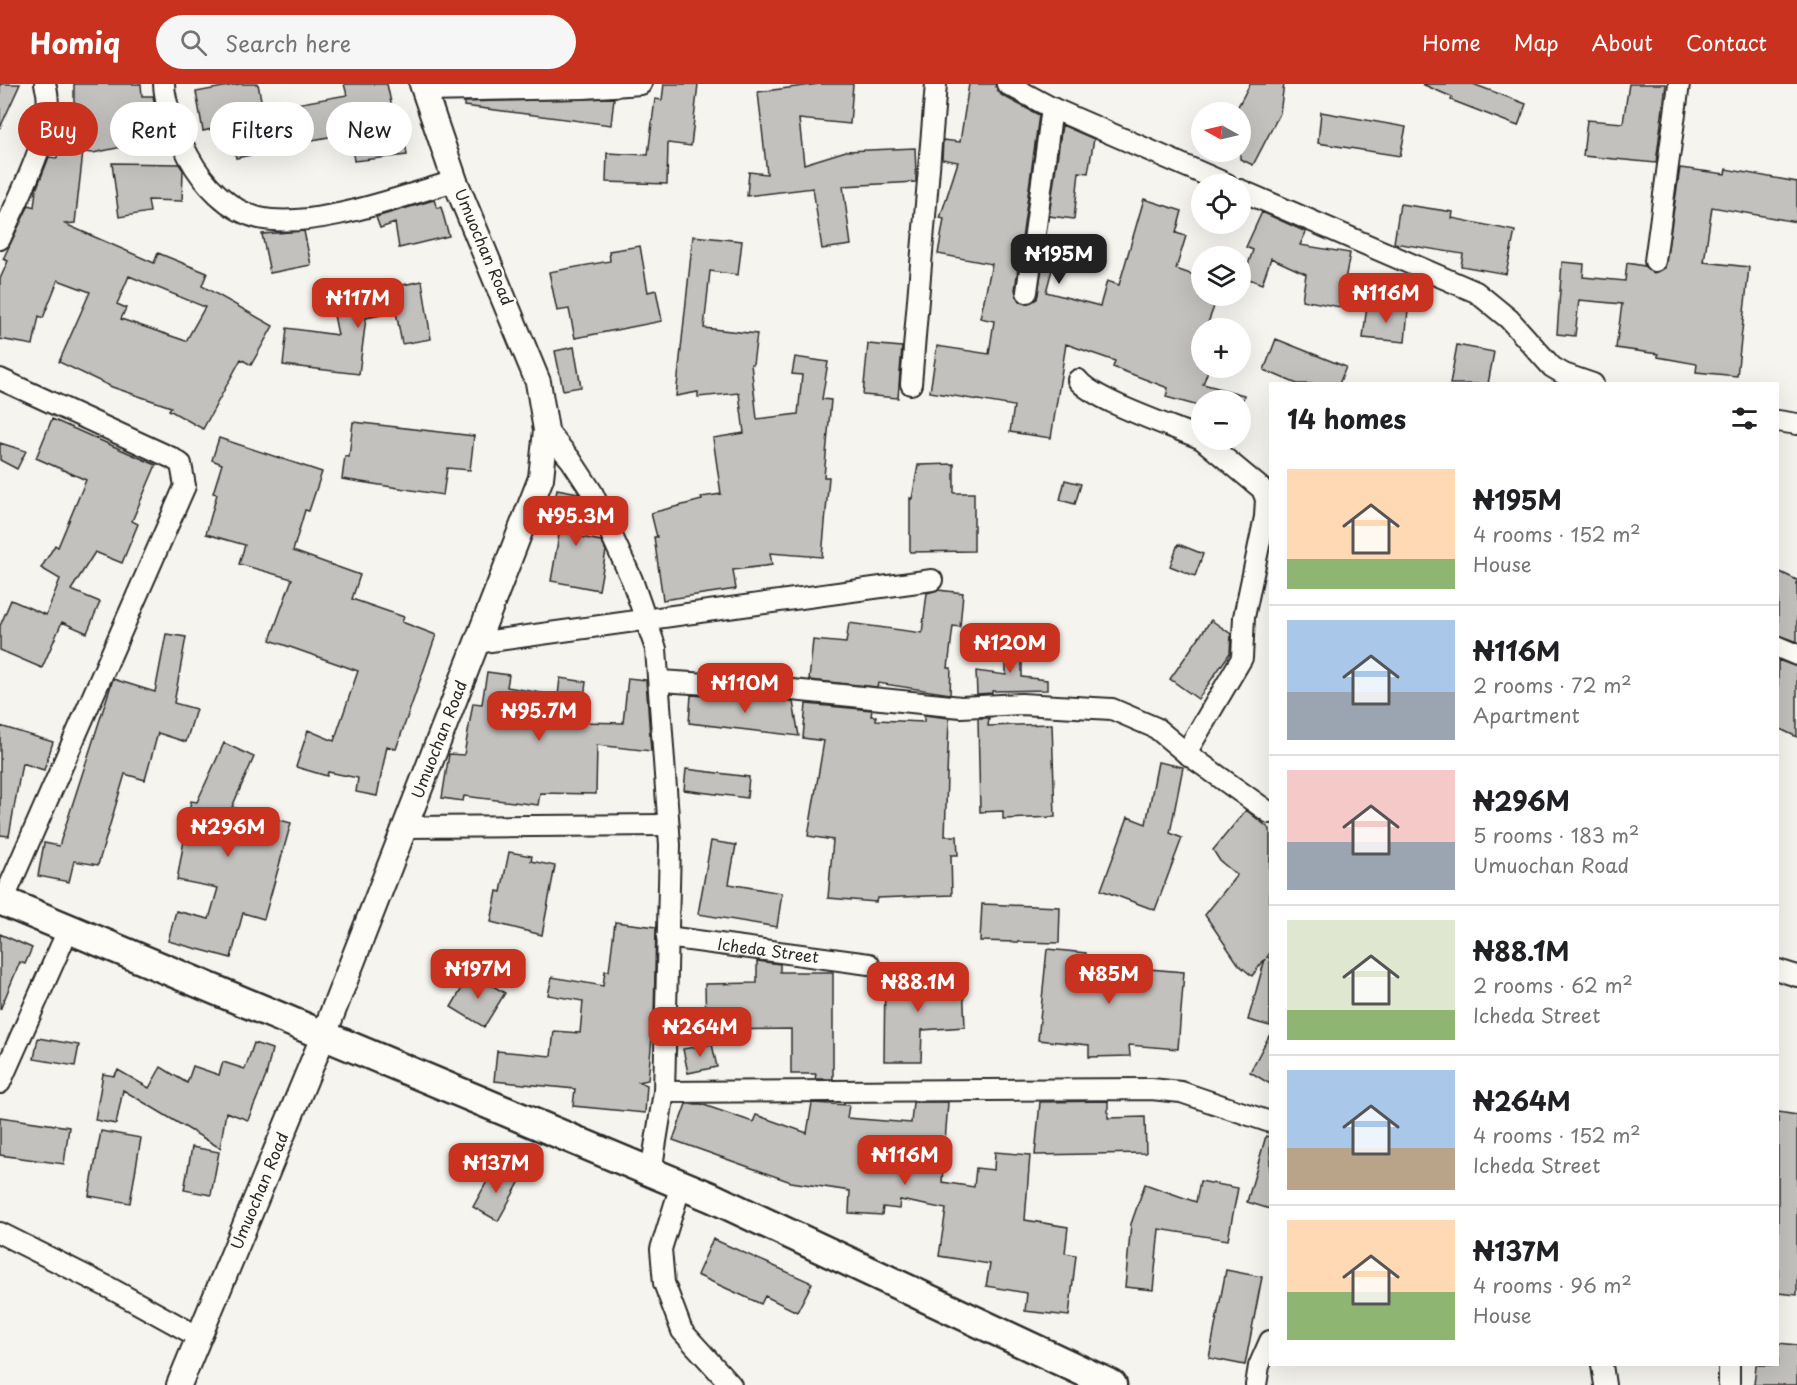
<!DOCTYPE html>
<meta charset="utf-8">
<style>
:root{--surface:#fff;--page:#f6f6f6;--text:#202124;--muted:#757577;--line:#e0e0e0;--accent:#c8321e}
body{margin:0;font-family:"Playpen Sans",sans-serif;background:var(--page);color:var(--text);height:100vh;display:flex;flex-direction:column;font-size:22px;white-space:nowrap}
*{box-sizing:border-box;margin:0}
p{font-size:20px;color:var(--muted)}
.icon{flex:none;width:33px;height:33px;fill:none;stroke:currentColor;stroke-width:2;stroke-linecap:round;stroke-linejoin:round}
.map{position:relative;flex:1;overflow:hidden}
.sheet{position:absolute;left:1269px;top:298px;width:510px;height:984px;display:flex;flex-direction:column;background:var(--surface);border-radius:0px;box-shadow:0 6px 24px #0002}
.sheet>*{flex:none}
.hud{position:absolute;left:18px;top:18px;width:570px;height:54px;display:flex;gap:12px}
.needle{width:39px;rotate:278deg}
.tools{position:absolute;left:1191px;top:18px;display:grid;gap:12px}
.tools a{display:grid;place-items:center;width:60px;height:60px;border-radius:50%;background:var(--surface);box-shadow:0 6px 24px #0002;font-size:30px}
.price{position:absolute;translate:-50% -51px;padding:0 14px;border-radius:12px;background:var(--accent);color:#fff;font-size:20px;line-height:39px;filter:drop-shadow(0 2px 3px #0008)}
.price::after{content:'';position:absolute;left:50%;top:36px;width:18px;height:14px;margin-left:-9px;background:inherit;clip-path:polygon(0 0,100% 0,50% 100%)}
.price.current{background:#222;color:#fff}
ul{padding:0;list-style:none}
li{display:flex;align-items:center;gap:18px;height:150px;padding:0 18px}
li+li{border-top:2px solid var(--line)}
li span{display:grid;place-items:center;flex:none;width:168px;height:120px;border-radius:0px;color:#555}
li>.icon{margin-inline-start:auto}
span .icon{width:72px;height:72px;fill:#fffc;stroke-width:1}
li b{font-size:26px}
h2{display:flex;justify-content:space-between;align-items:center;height:72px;padding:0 18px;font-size:26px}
.tag{padding:0 21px;border-radius:27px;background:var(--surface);box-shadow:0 6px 24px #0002;font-size:21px;line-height:54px}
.tag.current{background:var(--accent);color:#fff}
header{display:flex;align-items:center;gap:36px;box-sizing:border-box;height:84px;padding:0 30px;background:var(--accent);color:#fff}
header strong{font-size:28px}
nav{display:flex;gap:33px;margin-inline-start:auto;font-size:21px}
.search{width:420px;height:54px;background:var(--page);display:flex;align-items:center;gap:15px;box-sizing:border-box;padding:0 21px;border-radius:33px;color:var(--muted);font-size:22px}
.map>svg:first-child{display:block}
.building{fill:#c2c1be;stroke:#2b2b2b;stroke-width:1.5;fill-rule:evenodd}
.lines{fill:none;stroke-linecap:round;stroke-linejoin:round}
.minor-casing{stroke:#2b2b2b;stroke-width:24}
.tertiary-casing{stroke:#2b2b2b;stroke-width:28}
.secondary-casing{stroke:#2b2b2b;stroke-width:33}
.minor{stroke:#fdfcf7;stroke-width:20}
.tertiary{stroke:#fdfcf7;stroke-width:24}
.secondary{stroke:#fdfcf7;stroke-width:28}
.labels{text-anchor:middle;stroke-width:5;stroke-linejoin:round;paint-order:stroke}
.street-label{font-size:16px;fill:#2b2b2b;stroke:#fdfcf7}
</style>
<header>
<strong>Homiq</strong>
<div class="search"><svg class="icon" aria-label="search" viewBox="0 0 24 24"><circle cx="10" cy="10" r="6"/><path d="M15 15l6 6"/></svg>Search here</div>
<nav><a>Home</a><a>Map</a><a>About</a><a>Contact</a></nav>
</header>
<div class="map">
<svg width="1797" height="1301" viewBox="0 0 1797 1301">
<rect width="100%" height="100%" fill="#f5f4ef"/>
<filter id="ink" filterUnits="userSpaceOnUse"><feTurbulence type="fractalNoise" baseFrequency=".0167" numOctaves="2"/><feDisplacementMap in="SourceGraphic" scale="12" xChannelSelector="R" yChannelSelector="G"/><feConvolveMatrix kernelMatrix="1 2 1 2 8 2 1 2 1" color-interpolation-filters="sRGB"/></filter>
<g filter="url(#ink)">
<!-- building -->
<path class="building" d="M0 0H20L0 44Z
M74 0H141L142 12H153L156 26V56L93 69 83 68 75 139 65 140 154 179 158 169 207 189 202 202 273 242 251 281 241 275 203 345 169 326 171 323 112 303 59 278 90 208 58 196 43 234 39 232 33 261 0 255V195L8 177 3 175 29 121 34 123 36 106 49 73 57 74 64 24 74 25ZM129 192 205 223 186 257 121 235 126 224 117 220Z
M239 0H258L263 26 347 11 344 0H387L396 42 403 41 407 71 354 77 350 49 270 64V67L236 74 230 41 203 47 196 8Z
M664 0H698L691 62 668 59 667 100 606 98 607 69 648 71 655 15 662 16Z
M819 0H853L850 40 799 35 804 80 846 67 915 64 916 90V98L843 102 851 161 822 165 813 104 747 112 749 88 767 90 758 8Z
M969 0H995L1001 11 1039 31 1015 206 1019 217 1026 220 1037 215 1043 178 1053 182 1046 208 1100 222 1107 197 1119 201 1144 115 1182 127 1176 149 1186 152 1176 185 1202 194V212H1218L1206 244H1202V284H1209L1203 300 1244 311 1243 316H1202V323L1166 313 1168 304 1113 283 1115 277 1066 260 1051 354 1010 348 1014 322 930 308 937 262 989 270 994 237 980 234 992 180 938 170 944 135 940 134 958 78 942 75 943 56 960 58Z
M1250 0H1284L1280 29 1253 81 1240 75V28H1235Z
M1422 0H1473L1526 20 1518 42 1451 16 1452 13Z
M1629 0H1666L1656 79 1583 72 1587 36 1623 39Z
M614 14 611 41 464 22V18Z
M1321 28 1406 43 1400 72 1318 59Z
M1062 41 1094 55 1088 89 1079 88 1074 135 1049 132Z
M112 79 179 80 183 86 182 117 148 116 150 128 119 133Z
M1680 84 1725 90 1726 85 1797 98V138L1712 123 1704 178 1749 183 1737 292 1696 288 1697 280 1658 273V270L1616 264 1622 220 1579 216 1575 252 1557 250 1562 178 1584 180 1583 193 1625 197 1627 179 1644 182 1654 189 1665 184Z
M434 116 437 124 441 123 449 152 399 164 395 139 380 144 376 133Z
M1400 120 1453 128 1452 134 1515 147 1506 190 1461 182 1463 170 1394 159Z
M1262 128 1306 148 1300 161 1350 169 1340 223 1302 216 1306 190 1271 174 1262 200 1244 193 1253 166 1246 163Z
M304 147 311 181 270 189 262 150Z
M693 152 742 157 738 191 710 187 704 244 757 250 753 280H751L757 335 798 330 802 291 792 290 795 273 828 278 822 315 831 316 824 393H829L822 473 770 469 772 481 733 486 736 505 663 516 654 453H657L651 429 702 416 701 413 721 410 713 354 744 349 739 309 698 313V308L676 312Z
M640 162 648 208 656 206 662 237 575 254 569 225 557 227 549 188 610 177 609 167Z
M422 197 431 255 402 260 396 228 366 234 359 290 283 281 287 244 338 251 331 216Z
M1367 221 1408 226 1405 258 1363 254Z
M1276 255 1346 283 1339 300H1297L1264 286Z
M868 260 902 263 898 314 863 311Z
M1457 261 1494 268 1488 300H1450Z
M574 263 581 303 563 306 555 267Z
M52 335 156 381 132 437 138 440 122 479 95 468 71 506 100 518 87 549 62 538 42 584 0 566V542L11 516 46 531 60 495 41 484 55 461 58 463 86 396 36 374Z
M353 338 474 352 470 386 447 384 443 411 342 395 345 372 349 373Z
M219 354 322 388 309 427 305 426 293 467 360 491 352 515 404 533 402 538 436 551 396 665 387 662 377 712 356 708 358 694 328 688 327 692 296 683 308 646 334 657 358 587 270 556 292 495 239 480 245 461 206 450 217 410 213 409 222 380 212 376Z
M0 359 26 367 17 385 0 376Z
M954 380V409H974V467L910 468V414L912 415 918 381Z
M1065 396 1081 400 1075 420 1060 416Z
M557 405 578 409 582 415 578 443H583L581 453 601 457 606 467 599 506 551 497 563 428 554 426Z
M1178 460 1203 470 1195 492 1170 482Z
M1778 487 1797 496V558L1778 551Z
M938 506 963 509 960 543 953 542 948 584H951L950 610 878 599 877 603 809 596 813 556 846 559 849 539 922 549 927 509Z
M1211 536 1231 550 1230 569 1198 615 1170 595Z
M166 550 186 553 174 619 196 625 186 658 158 649 145 696 125 690 98 781 74 777 69 798 38 792 44 759 59 762 113 595 155 608Z
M1006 553H1022V593L1047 596V606L992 607V609L977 610 976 587 1006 591Z
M1778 576 1797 583V653L1778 644Z
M487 588 509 591 507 603 558 612 560 594 586 598 581 638 623 639 628 594 646 596 651 667 597 661 596 710 540 709 538 721 464 712 463 717 442 714 449 670 464 671 473 619 482 620Z
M691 611 793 618 799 652 689 639Z
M806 620 872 626 871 632H876V636L924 638V631L949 634 945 752H957L958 771H951L952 811 877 814 876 818 828 814 833 756 808 752 824 657 803 654Z
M978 634H989L988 642 1052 640 1055 733 1003 735V727L980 728Z
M0 642 53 658 44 686 22 679 9 752 0 751Z
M224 659 254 673 232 723 291 739 264 835 243 829 231 874 168 857 176 827 209 835 218 804 177 796 191 717 197 718Z
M1158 678 1183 683 1170 749 1182 754 1155 826 1101 806 1128 733 1146 740Z
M686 685 749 693 747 714 684 706Z
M1246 726 1270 745V869L1267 873 1270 874V942L1248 936 1265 875 1252 892 1239 881 1205 831 1237 791 1220 777 1213 766Z
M711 757 736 761 729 800 782 809 777 843 698 830Z
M509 768 532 772 531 777 555 782 542 851 491 838 497 807 501 808Z
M982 820 1060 823 1059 859 980 857Z
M615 838 656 843 654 932 648 996 639 998 647 1001 645 1029 573 1022 575 1005 494 997 497 967 551 972 554 947 580 949 583 917 548 911 552 893 603 902 605 887H609Z
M0 850 32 864 25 880 20 878 0 926Z
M1047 865 1086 869 1085 877 1126 875V883L1184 888 1178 965 1129 961 1130 972 1089 973V961L1038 956Z
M757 877 780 880V888H833V995H815L816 990H791V945L706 946 705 900 757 899Z
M885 888H922V898L963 899 965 943 922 946 921 977H884Z
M471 889 505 909 484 943 451 923Z
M1270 950V1000L1250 988Z
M38 954 79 961 75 982 34 975Z
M254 959 272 965 266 992 248 1036 226 1028 220 1064 123 1006 116 1040 95 1036 103 990 114 992 118 986 149 1004 161 983 187 999 193 982 219 991 223 978 245 985Z
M712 960 717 983 688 989 683 965Z
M1108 1017V1034L1145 1033 1146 1069 1035 1071 1040 1018Z
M913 1018H948L942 1098 974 1103 976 1084 994 1086 995 1068 1030 1071 1025 1136 1068 1143 1065 1169 1076 1171 1069 1232 1025 1227 1027 1209 986 1202 990 1180 939 1172 946 1125 900 1116 899 1125 883 1123 882 1131 849 1129 850 1107 791 1098 673 1056 686 1020H701L753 1038 756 1031 807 1049 812 1019 849 1021 847 1034 911 1039Z
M1778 1028 1797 1031V1211L1778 1209Z
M0 1033 69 1043 64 1080 0 1071Z
M101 1047 141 1054 130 1119 89 1112Z
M1266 1052 1270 1053V1125L1247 1118Z
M192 1063 219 1068 211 1111 184 1106Z
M495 1083 520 1097 498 1137 473 1123Z
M1200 1097 1238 1104 1228 1156 1159 1145 1153 1206 1125 1203 1131 1140 1145 1100 1196 1118Z
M713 1155 812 1199 797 1228 765 1212 761 1220 697 1191Z
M1226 1186 1262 1193 1245 1281 1209 1274Z
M1778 1259 1797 1261V1301H1754L1756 1281H1778Z"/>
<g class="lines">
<defs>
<g id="minor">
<path d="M164 0C165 24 178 52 189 73 203 99 229 127 259 134 313 146 402 112 455 97"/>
<path d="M1007 0 1052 24 1227 100"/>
<path d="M424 7 584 4 641 0"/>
<path d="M1240 106 1476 208 1509 235 1552 283 1564 290 1593 300"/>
<path d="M0 155C17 116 59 42 45 0"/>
<path d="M1655 177 1679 0"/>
<path d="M1027 208 1052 24"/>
<path d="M0 295 172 374 181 380 185 402 3 817"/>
<path d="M1078 296C1093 316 1174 343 1202 355"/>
<path d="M911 300 936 0"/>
<path d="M1778 337 1797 340"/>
<path d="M546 346 571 376 592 408 632 496 656 565 670 761 664 1008 651 1088"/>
<path d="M476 559 932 496"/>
<path d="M1778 563 1797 571"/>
<path d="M660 597 772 604 961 623 1021 620 1112 625 1156 644 1186 669 1270 729"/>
<path d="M1186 669 1242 574 1244 533 1265 433 1266 415 1262 405 1203 356"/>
<path d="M404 743 668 741"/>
<path id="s1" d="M667 853 869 880"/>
<path d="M1778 886 1797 892"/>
<path d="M0 999 68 846"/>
<path d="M664 1008 1151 1005 1181 1008 1270 1038"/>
<path d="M681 1101 661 1165 664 1199 682 1247 731 1301"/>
<path d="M0 1149 110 1204 197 1252"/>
<path d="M1602 1281 1605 1301"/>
<path d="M1256 1301 1259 1282 1270 1257"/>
<path d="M1729 1301V1281"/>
</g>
<g id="tertiary">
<path id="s2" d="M179 1301 323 953 541 394 546 346 538 298 455 97 422 0"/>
</g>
<path id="secondary" d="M0 816 713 1114 1112 1301"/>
</defs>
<!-- minor casing -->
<use href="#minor" class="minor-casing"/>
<!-- tertiary casing -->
<use href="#tertiary" class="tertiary-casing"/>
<!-- secondary casing -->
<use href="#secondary" class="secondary-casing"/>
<!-- minor -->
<use href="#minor" class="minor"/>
<!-- tertiary -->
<use href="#tertiary" class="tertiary"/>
<!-- secondary -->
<use href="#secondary" class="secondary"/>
</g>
</g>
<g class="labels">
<!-- street labels -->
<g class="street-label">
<text transform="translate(484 163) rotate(67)" y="6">Umuochan Road</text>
<text dy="6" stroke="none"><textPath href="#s2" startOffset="696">Umuochan Road</textPath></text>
<text dy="6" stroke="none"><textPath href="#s1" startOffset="102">Icheda Street</textPath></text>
<text dy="6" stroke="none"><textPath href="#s2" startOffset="210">Umuochan Road</textPath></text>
</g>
</g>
</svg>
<div class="tools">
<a><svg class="needle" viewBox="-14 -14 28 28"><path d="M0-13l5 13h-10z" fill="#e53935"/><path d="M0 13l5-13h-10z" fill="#757577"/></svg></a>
<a><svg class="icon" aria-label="locate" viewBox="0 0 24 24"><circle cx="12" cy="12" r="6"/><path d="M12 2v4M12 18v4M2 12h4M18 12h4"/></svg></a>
<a><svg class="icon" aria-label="layers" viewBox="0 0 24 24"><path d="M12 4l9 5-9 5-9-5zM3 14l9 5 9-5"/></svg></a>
<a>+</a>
<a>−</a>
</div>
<b class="price current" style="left:1059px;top:201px">₦195M</b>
<b class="price" style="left:1386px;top:240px">₦116M</b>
<b class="price" style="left:358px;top:245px">₦117M</b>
<b class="price" style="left:576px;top:463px">₦95.3M</b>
<b class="price" style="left:1010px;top:590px">₦120M</b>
<b class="price" style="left:745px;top:630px">₦110M</b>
<b class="price" style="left:539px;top:658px">₦95.7M</b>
<b class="price" style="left:228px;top:774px">₦296M</b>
<b class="price" style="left:478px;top:916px">₦197M</b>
<b class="price" style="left:1109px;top:921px">₦85M</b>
<b class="price" style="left:918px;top:929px">₦88.1M</b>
<b class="price" style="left:700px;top:974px">₦264M</b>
<b class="price" style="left:905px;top:1102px">₦116M</b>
<b class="price" style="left:496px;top:1110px">₦137M</b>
<div class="hud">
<a class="tag current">Buy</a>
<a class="tag">Rent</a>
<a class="tag">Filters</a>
<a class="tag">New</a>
</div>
<section class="sheet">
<h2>14 homes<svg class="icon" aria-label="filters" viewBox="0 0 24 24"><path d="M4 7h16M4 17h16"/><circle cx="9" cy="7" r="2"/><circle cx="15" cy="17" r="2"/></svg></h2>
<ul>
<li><span style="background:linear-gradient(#ffd9b3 75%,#8fb573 0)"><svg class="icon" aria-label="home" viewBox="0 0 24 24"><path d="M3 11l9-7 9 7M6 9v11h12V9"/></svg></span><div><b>₦195M</b><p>4 rooms · 152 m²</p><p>House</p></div></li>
<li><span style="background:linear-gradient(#a9c7e8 60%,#9aa5b1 0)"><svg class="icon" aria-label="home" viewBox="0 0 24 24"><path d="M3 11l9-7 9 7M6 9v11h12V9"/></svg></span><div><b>₦116M</b><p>2 rooms · 72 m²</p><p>Apartment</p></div></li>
<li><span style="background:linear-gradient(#f6c9c9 60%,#9aa5b1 0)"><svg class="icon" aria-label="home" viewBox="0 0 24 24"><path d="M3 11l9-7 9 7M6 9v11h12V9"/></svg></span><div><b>₦296M</b><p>5 rooms · 183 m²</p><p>Umuochan Road</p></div></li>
<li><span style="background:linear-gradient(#dfe7d0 75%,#8fb573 0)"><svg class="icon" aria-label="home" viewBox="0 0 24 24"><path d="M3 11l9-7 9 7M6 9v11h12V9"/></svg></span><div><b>₦88.1M</b><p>2 rooms · 62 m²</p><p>Icheda Street</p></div></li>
<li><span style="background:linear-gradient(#a9c7e8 65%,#b9a48a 0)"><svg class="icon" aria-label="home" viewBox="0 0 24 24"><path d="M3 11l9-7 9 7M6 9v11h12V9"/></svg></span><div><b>₦264M</b><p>4 rooms · 152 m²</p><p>Icheda Street</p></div></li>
<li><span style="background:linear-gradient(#ffd9b3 60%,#8fb573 0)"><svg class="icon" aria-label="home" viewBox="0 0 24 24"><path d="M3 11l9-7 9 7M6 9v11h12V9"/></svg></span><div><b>₦137M</b><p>4 rooms · 96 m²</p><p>House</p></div></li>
</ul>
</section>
</div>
